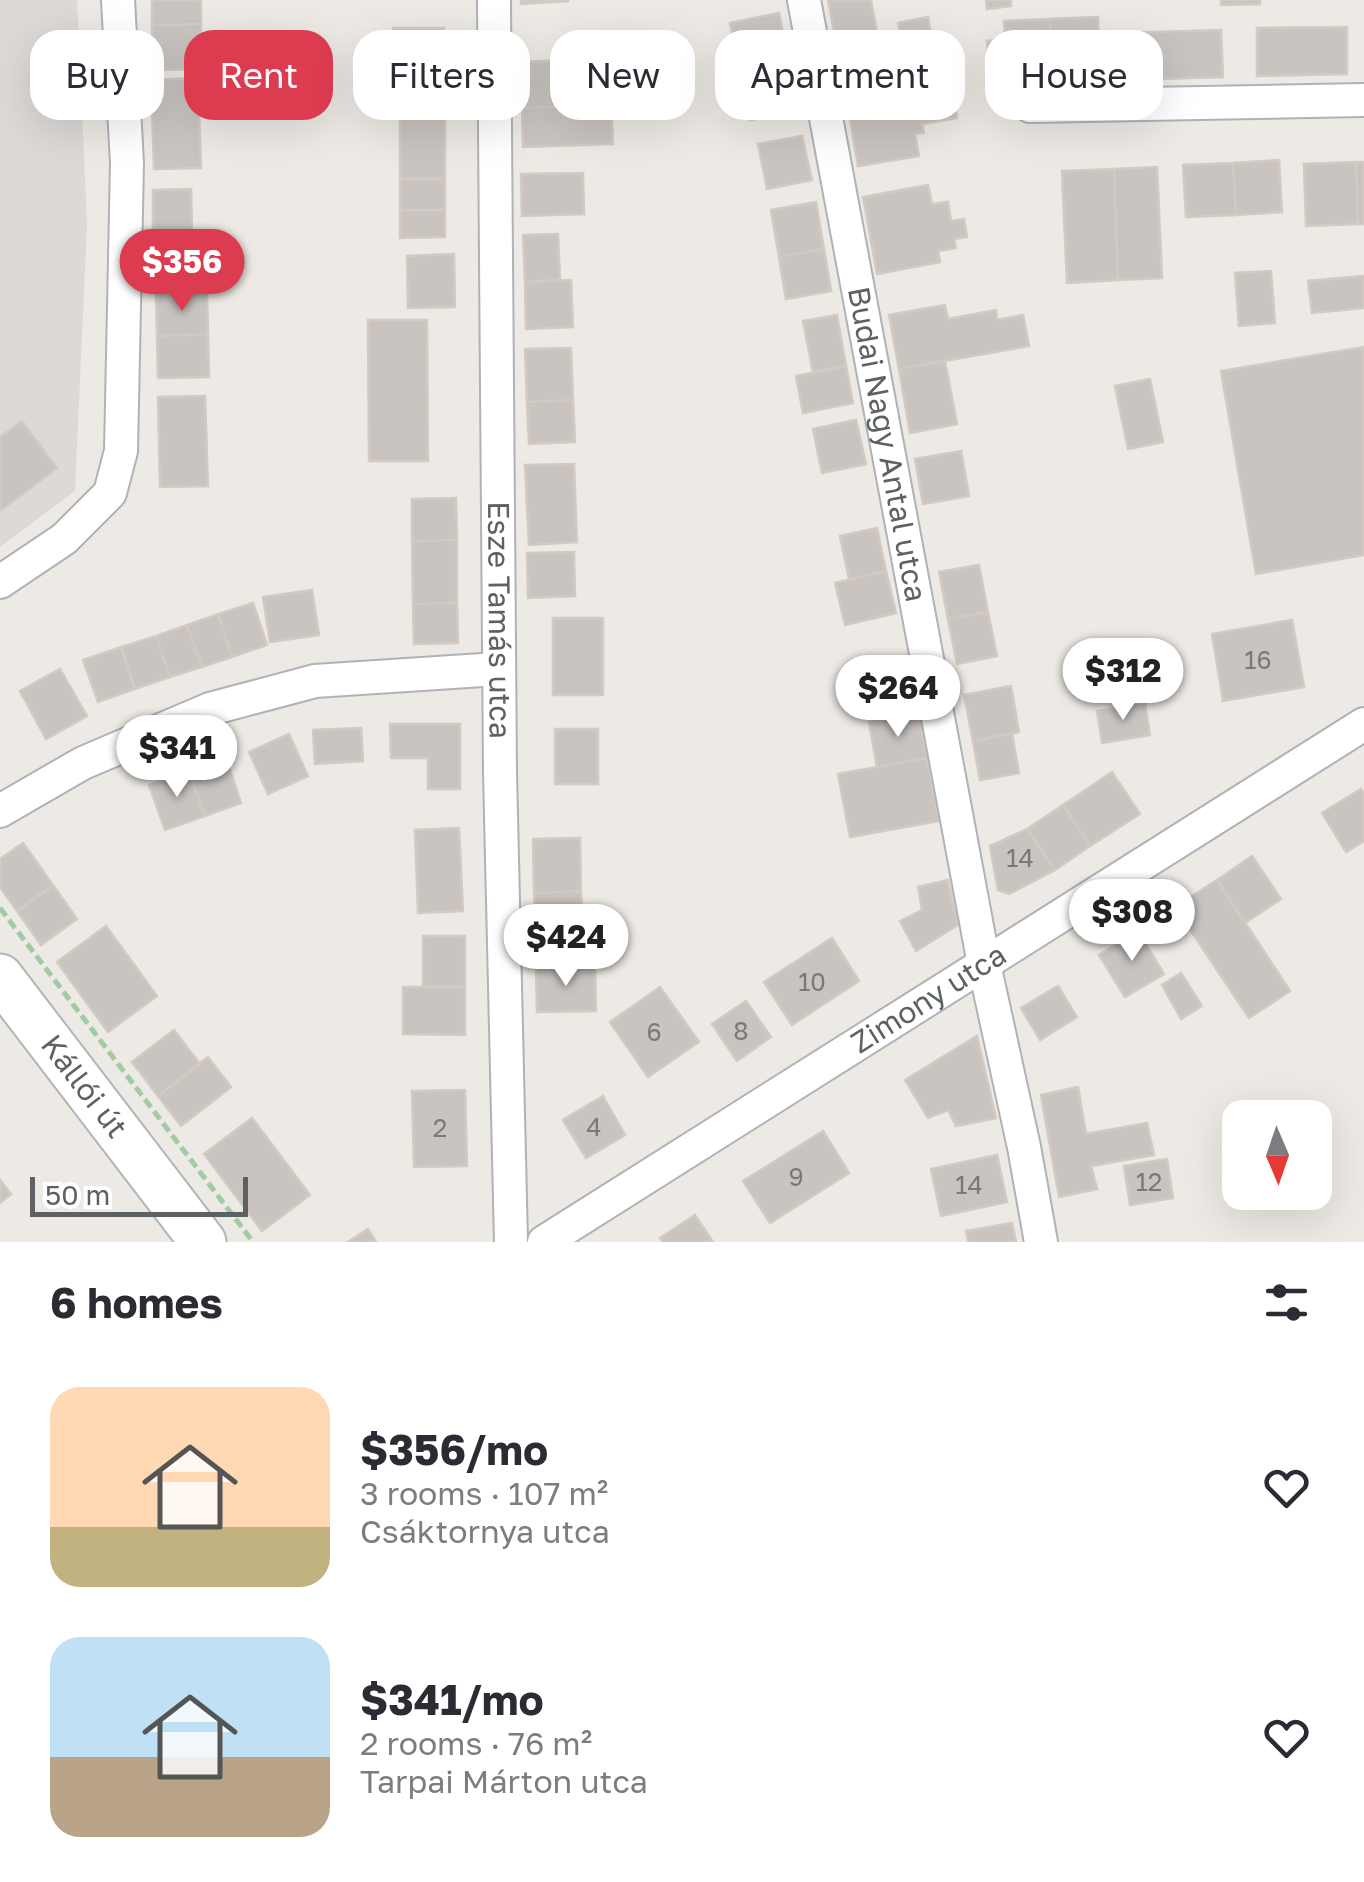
<!DOCTYPE html>
<meta charset="utf-8">
<style>
:root{--surface:#fff;--page:#f7f7f7;--text:#2b2b33;--muted:#7c7c81;--accent:#dc3b50}
body{margin:0;font-family:"Golos Text",sans-serif;background:var(--page);color:var(--text);height:100vh;display:flex;flex-direction:column;font-size:38px;white-space:nowrap}
*{box-sizing:border-box;margin:0}
p{font-size:32px;color:var(--muted)}
.icon{flex:none;width:55px;height:55px;fill:none;stroke:currentColor;stroke-width:2;stroke-linecap:round;stroke-linejoin:round}
.map{position:relative;height:1242px;overflow:hidden}
.details{display:flex;flex-direction:column;background:var(--surface);flex:1}
.details>*{flex:none}
.hud{position:absolute;left:30px;top:30px;width:1305px;height:90px;display:flex;gap:20px}
.needle{width:65px;rotate:178deg}
.controls{position:absolute;left:1222px;top:1100px;display:grid;gap:20px}
.controls a{display:grid;place-items:center;width:110px;height:110px;border-radius:20px;background:var(--surface);box-shadow:0 10px 40px #0002;font-size:50px}
.scale{position:absolute;left:30px;bottom:25px;width:218px;box-sizing:border-box;padding-left:10px;border:5px solid #5c6163;border-top:0;font-size:28px;line-height:35px;white-space:nowrap;color:#5c6163;-webkit-text-stroke:8px #fff;paint-order:stroke}
.price{position:absolute;translate:-50% -85px;padding:0 22px;border-radius:35px;background:#fff;color:#222;font-size:32px;line-height:65px;filter:drop-shadow(0 2px 5px #0008)}
.price::after{content:'';position:absolute;left:50%;top:60px;width:30px;height:22px;margin-left:-15px;background:inherit;clip-path:polygon(0 0,100% 0,50% 100%)}
.price.active{background:var(--accent);color:#fff}
ul{padding:0;list-style:none}
li{display:flex;align-items:center;gap:30px;height:250px;padding:0 50px}
li span{display:grid;place-items:center;flex:none;width:280px;height:200px;border-radius:30px;color:#555}
li>.icon{margin-inline-start:auto}
span .icon{width:120px;height:120px;fill:#fffc;stroke-width:1}
li b{font-size:42px}
h2{display:flex;justify-content:space-between;align-items:center;height:120px;padding:0 50px;font-size:42px}
.pill{padding:0 35px;border-radius:30px;background:var(--surface);box-shadow:0 10px 40px #0002;font-size:35px;line-height:90px}
.pill.active{background:var(--accent);color:#fff}
.map>svg:first-child{display:block}
.industrial{fill:#dcd9d6}
.building{fill:#c9c4c0;stroke:#d2cac3;stroke-width:2.5}
.lines{fill:none;stroke-linecap:round;stroke-linejoin:round}
.minor-casing{stroke:#afb3b5;stroke-width:36}
.secondary-casing{stroke:#b0b5b8;stroke-width:49}
.path{stroke:#a0cba3;stroke-width:5;stroke-dasharray:10 5;stroke-linecap:butt}
.minor{stroke:#fff;stroke-width:32}
.secondary{stroke:#fff;stroke-width:45}
.labels{text-anchor:middle;stroke-width:10;stroke-linejoin:round;paint-order:stroke}
.number-label{font-size:25px;fill:#777a7a}
.street-label{font-size:30px;fill:#5c6163;stroke:#fff}
</style>
<div class="map">
<svg width="1364" height="1242" viewBox="0 0 1364 1242">
<rect width="100%" height="100%" fill="#ede9e4"/>
<!-- industrial -->
<path class="industrial" d="M0 0H77L87 225 75 491 0 547Z"/>
<!-- building -->
<path class="building" d="M152 0H201V24L152 25Z
M521 0H568V1L521 4Z
M828 0H871L879 44 838 52Z
M986 0H1011V6L987 9Z
M1221 0H1260V4L1221 5Z
M779 13 788 59 740 69 730 23Z
M928 17 932 40 902 44 898 23Z
M1098 17 1100 82 1053 84 1050 19Z
M1050 19 1053 84 1005 85 1004 68 989 69 987 41 1005 40 1004 21Z
M201 24V69L153 70 152 25Z
M1347 27V74L1257 76V28Z
M393 28H444L445 84H394Z
M1221 30 1223 77 1123 80 1122 33Z
M897 55 902 86 951 78 957 118 922 124 924 133 915 134 919 156 858 166 841 64Z
M609 58 611 104 522 108 520 62Z
M788 59 799 111 750 120 740 69Z
M198 78 201 168 154 169 151 80Z
M611 104 613 144 523 147 522 108Z
M400 116H445V179H400Z
M802 136 812 180 767 189 758 144Z
M1279 160 1282 212 1236 215 1233 163Z
M1356 162 1358 224 1306 226 1304 164Z
M1356 162H1364V224H1358Z
M1233 163 1236 215 1186 217 1183 165Z
M1157 167 1162 278 1118 280 1114 169Z
M1114 169 1118 280 1067 283 1062 171Z
M583 173 584 214 522 216 521 174Z
M400 179H445V210H400Z
M928 185 932 204 948 202 951 221 964 219 967 237 954 239 956 248 938 251 940 262 877 274 863 197Z
M191 189 192 230H153V190Z
M816 202 824 249 779 257 771 210Z
M400 210H445V237L400 238Z
M153 230H192V270H154Z
M558 234 560 280 525 282 523 235Z
M824 249 831 291 786 299 779 257Z
M454 254 455 307 408 308 407 256Z
M1271 271 1275 323 1239 326 1235 273Z
M1364 276V308L1312 313 1308 281Z
M571 280 573 327 526 329 525 282Z
M207 292 208 334 157 336 156 294Z
M945 305 948 319 996 310 997 320 1023 315 1029 346 899 369 889 315Z
M837 315 846 366 813 372 803 321Z
M368 320H427L428 461H369Z
M208 334 209 377 158 378 157 336Z
M1364 347V555L1256 574 1221 371Z
M571 348 573 400 527 402 525 349Z
M945 361 957 424 910 433 899 369Z
M846 366 853 403 803 413 796 376Z
M1150 379 1163 442 1128 449 1115 386Z
M205 396 208 486 160 487 158 397Z
M573 400 575 442 529 444 527 402Z
M856 420 866 464 822 473 813 429Z
M22 421 57 468 0 511V437Z
M961 451 969 496 923 504 915 459Z
M574 464 577 542 529 545 525 465Z
M456 498 457 540 412 541V499Z
M877 528 886 571 849 579 840 536Z
M457 540V603L413 604 412 541Z
M574 552 575 596 528 598 527 553Z
M979 565 988 612 948 619 939 572Z
M886 571 896 613 845 625 835 583Z
M312 590 319 635 270 642 263 597Z
M253 603 267 645 232 657 218 614Z
M457 603 458 643 414 644 413 604Z
M988 612 997 656 957 664 948 619Z
M218 614 232 657 202 667 187 625Z
M553 618H603V695H553Z
M1292 620 1304 687 1223 701 1212 634Z
M187 625 202 667 170 677 156 636Z
M156 636 170 677 135 689 121 647Z
M121 647 135 689 98 702 83 660Z
M60 669 87 716 46 739 20 691Z
M1011 686 1019 732 973 741 964 695Z
M1145 704 1150 735 1102 743 1097 711Z
M918 713 927 758 877 767 869 722Z
M390 724H460V789H428V758H391Z
M361 728 363 761 315 764 313 730Z
M555 729H598V784H555Z
M1012 733 1019 773 980 780 973 741Z
M289 734 308 776 268 794 249 752Z
M226 758 241 803 205 816 189 771Z
M927 758 939 821 850 837 838 774Z
M189 771 205 816 165 830 149 785Z
M1112 772 1140 814 1090 846 1063 805Z
M1361 789 1364 793V841L1346 852 1322 813Z
M1063 805 1090 846 1055 870 1027 829Z
M459 828 463 911 418 913 415 830Z
M1027 829 1055 870 1009 894 998 890 990 846Z
M580 838 581 891 534 893 533 839Z
M23 843 53 885 17 911 0 887V859Z
M1252 856 1281 899 1245 923 1217 880Z
M948 880 958 925 916 951 900 921 922 910 918 887Z
M1217 880 1290 991 1249 1018 1175 907Z
M53 885 77 919 41 945 17 911Z
M581 891 583 940 536 941 534 893Z
M106 926 157 996 108 1032 57 962Z
M1138 931 1164 974 1125 997 1099 955Z
M423 936H465V987H423Z
M832 938 859 981 792 1025 764 982Z
M595 966 596 1011 537 1012 536 967Z
M1181 973 1202 1006 1181 1019 1162 985Z
M1058 986 1077 1017 1040 1040 1021 1008Z
M403 987H465V1035L403 1034Z
M660 987 699 1042 648 1077 610 1022Z
M746 1001 771 1037 737 1061 712 1024Z
M174 1030 200 1064 158 1096 132 1062Z
M977 1036 996 1118 956 1126 948 1110 928 1118 905 1080Z
M208 1057 231 1087 181 1126 158 1096Z
M1078 1087 1086 1134 1147 1123 1154 1155 1091 1166 1097 1189 1059 1197 1041 1095Z
M465 1090 467 1166 414 1167 412 1091Z
M603 1096 625 1135 586 1158 563 1120Z
M252 1118 310 1195 262 1231 204 1154Z
M823 1131 849 1173 770 1223 743 1181Z
M997 1155 1007 1202 941 1216 931 1169Z
M1167 1159 1173 1198 1130 1205 1124 1166Z
M0 1180 11 1194 0 1203Z
M695 1215 713 1242H663L660 1238Z
M1012 1223 1016 1242H968L966 1231Z
M368 1229 376 1242H348Z"/>
<g class="lines">
<defs>
<g id="minor">
<path id="s1" d="M494 0 500 773 511 1242"/>
<path id="s2" d="M804 0 984 964 1024 1147 1041 1242"/>
<path d="M1030 106 1364 100"/>
<path d="M0 582 64 539 110 493 121 451 127 163 118 0"/>
<path d="M0 811 83 763 210 709 315 681 498 669"/>
<path id="s3" d="M544 1242 1364 724"/>
</g>
<g id="secondary">
<path id="s4" d="M0 977 203 1242"/>
</g>
</defs>
<!-- minor casing -->
<use href="#minor" class="minor-casing"/>
<!-- secondary casing -->
<use href="#secondary" class="secondary-casing"/>
<!-- path -->
<path class="path" d="M0 908 253 1242"/>
<!-- minor -->
<use href="#minor" class="minor"/>
<!-- secondary -->
<use href="#secondary" class="secondary"/>
</g>
<g class="labels">
<!-- number labels -->
<g class="number-label">
<text x="1258" y="669">16</text>
<text x="1020" y="867">14</text>
<text x="812" y="991">10</text>
<text x="741" y="1040">8</text>
<text x="654" y="1041">6</text>
<text x="594" y="1136">4</text>
<text x="440" y="1137">2</text>
<text x="796" y="1186">9</text>
<text x="1149" y="1191">12</text>
<text x="969" y="1194">14</text>
</g>
<!-- street labels -->
<g class="street-label">
<text dy="10" stroke="none"><textPath href="#s2" startOffset="452">Budai Nagy Antal utca</textPath></text>
<text dy="10" stroke="none"><textPath href="#s1" startOffset="620">Esze Tamás utca</textPath></text>
<text dy="10" stroke="none"><textPath href="#s3" startOffset="455">Zimony utca</textPath></text>
<text dy="10" stroke="none"><textPath href="#s4" startOffset="138">Kállói út</textPath></text>
</g>
</g>
</svg>
<div class="controls">
<a><svg class="needle" viewBox="-14 -14 28 28"><path d="M0-13l5 13h-10z" fill="#e53935"/><path d="M0 13l5-13h-10z" fill="#7c7c81"/></svg></a>
</div>
<div class="scale">50 m</div>
<b class="price active" style="left:182px;top:314px">$356</b>
<b class="price" style="left:1123px;top:723px">$312</b>
<b class="price" style="left:898px;top:740px">$264</b>
<b class="price" style="left:177px;top:800px">$341</b>
<b class="price" style="left:1132px;top:964px">$308</b>
<b class="price" style="left:566px;top:989px">$424</b>
<div class="hud">
<a class="pill">Buy</a>
<a class="pill active">Rent</a>
<a class="pill">Filters</a>
<a class="pill">New</a>
<a class="pill">Apartment</a>
<a class="pill">House</a>
</div>
</div>
<section class="details">
<h2>6 homes<svg class="icon" aria-label="filters" viewBox="0 0 24 24"><path d="M4 7h16M4 17h16"/><circle cx="9" cy="7" r="2"/><circle cx="15" cy="17" r="2"/></svg></h2>
<ul>
<li><span style="background:linear-gradient(#ffd9b3 70%,#c2b280 0)"><svg class="icon" aria-label="home" viewBox="0 0 24 24"><path d="M3 11l9-7 9 7M6 9v11h12V9"/></svg></span><div><b>$356/mo</b><p>3 rooms · 107 m²</p><p>Csáktornya utca</p></div><svg class="icon" aria-label="heart" viewBox="0 0 24 24"><path d="M12 20l-8-8c-3-5 5-10 8-4 3-6 11-1 8 4z"/></svg></li>
<li><span style="background:linear-gradient(#bfe0f5 60%,#b9a48a 0)"><svg class="icon" aria-label="home" viewBox="0 0 24 24"><path d="M3 11l9-7 9 7M6 9v11h12V9"/></svg></span><div><b>$341/mo</b><p>2 rooms · 76 m²</p><p>Tarpai Márton utca</p></div><svg class="icon" aria-label="heart" viewBox="0 0 24 24"><path d="M12 20l-8-8c-3-5 5-10 8-4 3-6 11-1 8 4z"/></svg></li>
</ul>
</section>
